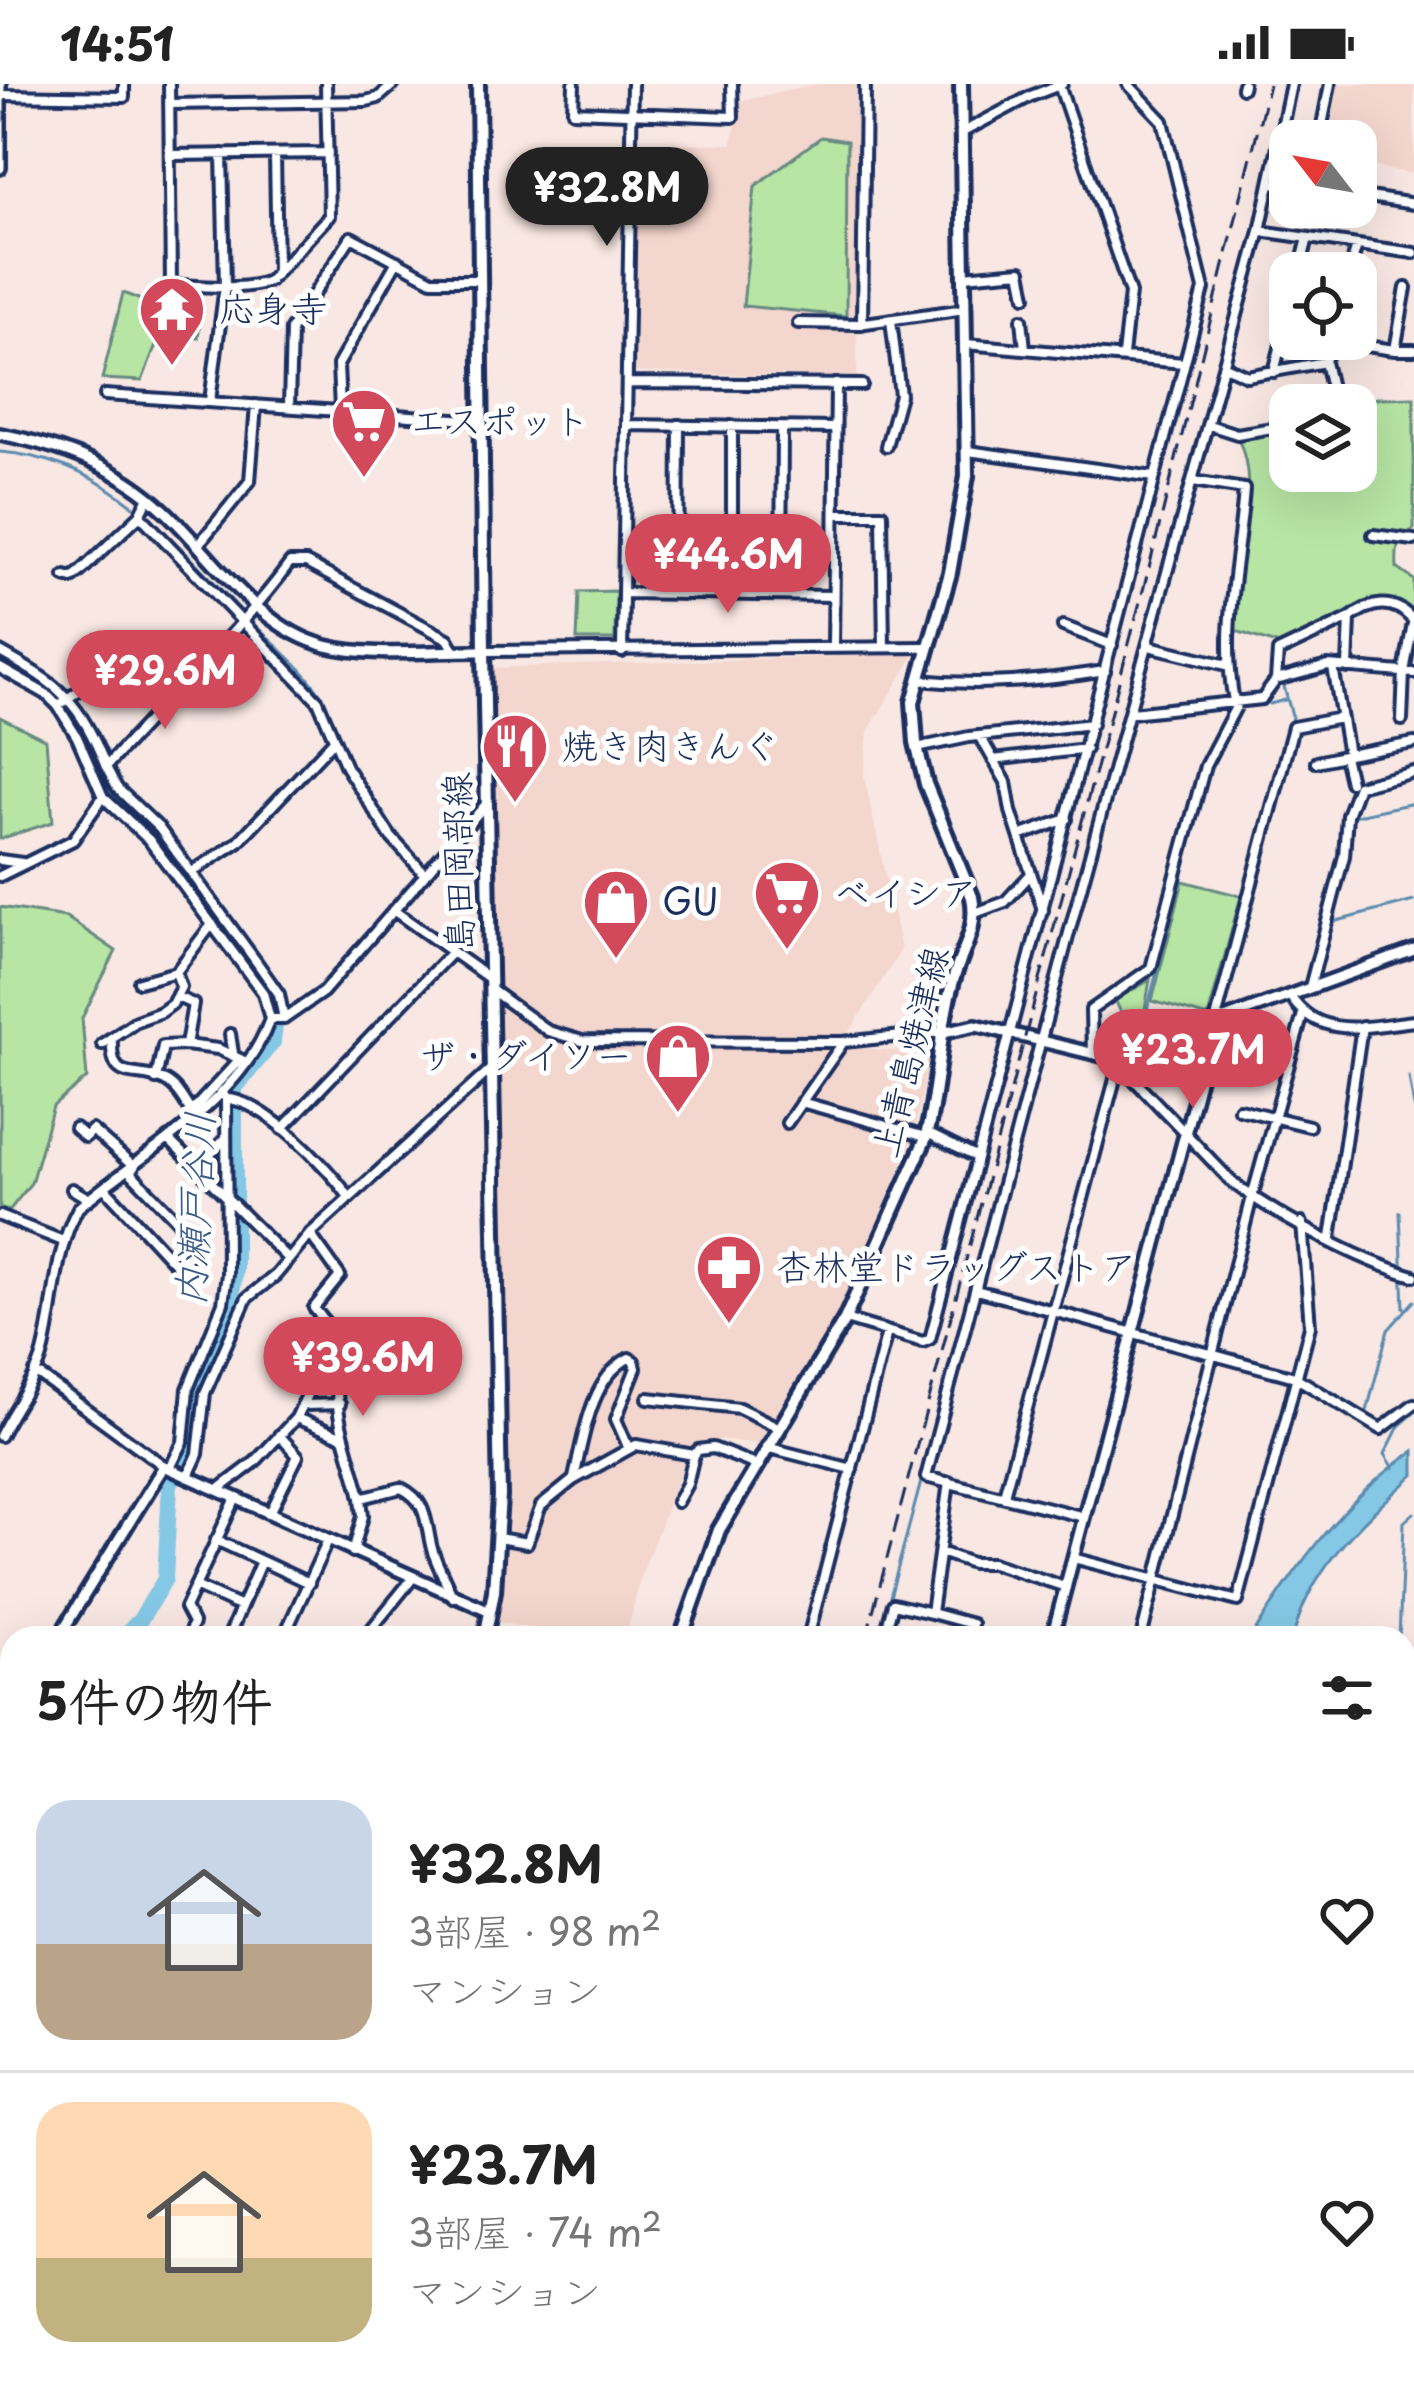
<!DOCTYPE html>
<html lang="ja">
<meta charset="utf-8">
<style>
:root{--surface:#fff;--page:#f6f6f6;--text:#222;--muted:#767676;--line:#e0e0e0;--accent:#d1495b}
body{margin:0;font-family:"Playpen Sans","Klee One",sans-serif;background:var(--page);color:var(--text);height:100vh;display:flex;flex-direction:column;font-size:45px;white-space:nowrap}
*{box-sizing:border-box;margin:0}
p{font-size:39px;color:var(--muted)}
.icon{flex:none;width:66px;height:66px;fill:none;stroke:currentColor;stroke-width:2;stroke-linecap:round;stroke-linejoin:round}
.map{position:relative;flex:1;overflow:hidden}
.side{position:absolute;left:0px;top:1542px;width:1416px;height:768px;display:flex;flex-direction:column;background:var(--surface);border-radius:36px 36px 0 0;box-shadow:0 12px 48px #0002}
.side>*{flex:none}
.needle{width:78px;rotate:301deg}
.buttons{position:absolute;left:1269px;top:36px;display:grid;gap:24px}
.buttons a{display:grid;place-items:center;width:108px;height:108px;border-radius:24px;background:var(--surface);box-shadow:0 12px 48px #0002;font-size:60px}
.price{position:absolute;translate:-50% -102px;padding:0 27px;border-radius:42px;background:var(--accent);color:#fff;font-size:39px;line-height:78px;filter:drop-shadow(0 3px 6px #0008)}
.price::after{content:'';position:absolute;left:50%;top:72px;width:36px;height:27px;margin-left:-18px;background:inherit;clip-path:polygon(0 0,100% 0,50% 100%)}
.price.on{background:#222;color:#fff}
ul{padding:0;list-style:none}
li{display:flex;align-items:center;gap:36px;height:300px;padding:0 36px}
li+li{border-top:3px solid var(--line)}
li span{display:grid;place-items:center;flex:none;width:336px;height:240px;border-radius:36px;color:#555}
li>.icon{margin-inline-start:auto}
span .icon{width:144px;height:144px;fill:#fffc;stroke-width:1}
li b{font-size:51px}
h2{display:flex;justify-content:space-between;align-items:center;height:144px;padding:0 36px;font-size:51px}
.status{display:flex;justify-content:space-between;align-items:center;height:84px;padding:0 60px;background:var(--surface);direction:ltr}
.status svg{height:33px;fill:currentColor}
.map>svg:first-child{display:block}
.built{fill:#f3d6ce}
.green{fill:#b6e5a4;stroke:#688a81;stroke-width:3}
.water{fill:#85c8e6;stroke:#5b8bb0;stroke-width:3}
.lines{fill:none;stroke-linecap:round;stroke-linejoin:round}
.stream{stroke:#5b8bb0;stroke-width:3}
.river{stroke:#85c8e6;stroke-width:16}
.minor-casing{stroke:#1b2f5e;stroke-width:16}
.tertiary-casing{stroke:#1b2f5e;stroke-width:18}
.secondary-casing{stroke:#1b2f5e;stroke-width:20}
.minor{stroke:#fff;stroke-width:8}
.tertiary{stroke:#fff;stroke-width:9}
.secondary{stroke:#fff;stroke-width:10}
.rail{stroke:#1b2f5e;stroke-width:3;stroke-dasharray:18 9;stroke-linecap:butt}
.labels{text-anchor:middle;stroke-width:10;stroke-linejoin:round;paint-order:stroke}
.poi-label{font-size:36px;fill:#1b2f5e;stroke:#fff;text-anchor:start}
.street-label{font-size:36px;fill:#1b2f5e;stroke:#fff}
.water-label{font-size:39px;font-style:italic;fill:#3b5d87;stroke:#fff}
</style>
<div class="status"><b>14:51</b><svg viewBox="0 0 49 12"><path d="M0 12V9h3v3zM5 12V6h3v6zM10 12V3h3v9zM15 12V0h3v12zM26 1h20v11H26zM47 4h2v5h-2z"/></svg></div>
<div class="map">
<svg width="1414" height="2310" viewBox="0 0 1414 2310">
<rect width="100%" height="100%" fill="#f8e7e2"/>
<filter id="ink" filterUnits="userSpaceOnUse"><feTurbulence type="fractalNoise" baseFrequency=".00833" numOctaves="2"/><feDisplacementMap in="SourceGraphic" scale="24" xChannelSelector="R" yChannelSelector="G"/><feConvolveMatrix kernelMatrix="1 2 1 2 8 2 1 2 1" color-interpolation-filters="sRGB"/></filter>
<g filter="url(#ink)">
<!-- built -->
<path class="built" d="M819 0H856L857 293 634 288 635 59 732 60 741 17Z
M1335 0H1414V90L1356 79V57H1324Z
M915 570 868 647 864 692 901 866 840 963 930 969 914 1050 845 1216 758 1360 721 1355 690 1363 640 1494 626 1554H578L489 1536 504 1485 506 1425 490 584Z"/>
<!-- green -->
<path class="green" d="M821 53 847 57 846 232 743 222 755 102Z
M123 209 200 239 198 254 161 249 142 297 102 295Z
M1414 313V445C1396 454 1396 466 1397 484L1414 496V528L1380 516 1362 520 1335 540 1279 561 1236 547C1235 531 1234 514 1235 498 1239 449 1260 403 1238 354L1290 345V387H1356V321H1344L1345 315Z
M616 507 615 556H577L579 508Z
M0 633 46 656 53 738 0 755Z
M1183 797 1241 812 1208 933 1152 917Z
M0 823 66 833 116 867 82 934 87 994 53 1022 31 1099 9 1127 0 1124Z
M1150 896 1144 931 1154 956 1112 969 1105 955 1128 943 1115 916Z"/>
<!-- water -->
<path class="water" d="M1414 1367V1391C1362 1438 1309 1484 1293 1554H1251C1295 1483 1344 1415 1414 1367Z"/>
<g class="lines">
<!-- stream -->
<path class="stream" d="M0 368C113 376 178 462 252 538 274 561 304 584 321 611 331 626 334 646 342 662 361 706 393 749 426 782
M1283 599 1292 632 1290 642
M1270 620 1285 616
M1120 647 1123 637
M1246 806 1264 738
M1333 838 1414 817
M1317 895 1348 777 1352 732 1414 719
M1156 954 1146 930 1211 681 1225 654
M1028 990 1035 964
M1409 993 1414 1023
M1271 1030 1297 933 1290 924
M1400 1128 1404 1224
M1367 1327 1388 1246 1414 1217
M1394 1384 1385 1370 1399 1342 1414 1329
M879 1554 922 1394
M1135 1554 1241 1143
M1399 1554 1404 1438 1414 1429
M0 1651 12 1638
M1347 2298 1350 2310
M166 2310 184 2298
M758 2310 761 2298
M767 2310 770 2298
M936 2310 939 2298
M1003 2310 1006 2298
M1051 2310 1058 2298"/>
<!-- river -->
<path class="river" d="M0 577 59 612 86 652 113 711 153 749 271 908 277 925 273 958 235 1004V1186L231 1219 193 1317 187 1369 170 1400 165 1495 140 1536 122 1554
M0 1593H12
M264 2310 270 2298
M1071 2310 1079 2298"/>
<defs>
<path id="minor" d="M169 0 171 201C202 201 241 208 269 197L329 132 326 0
M574 0 573 27 733 33 732 0
M1059 1 1130 209 1123 271
M1242 4 1243 0
M0 11 124 13V0
M169 20 366 17 378 14 394 0
M963 48 1031 12 1062 0
M1319 57 1330 0
M275 70 277 187
M171 71 328 69
M1271 99 1290 101
M1356 111 1414 120
M1260 147 1414 169
M1299 189 1308 154
M1349 189 1357 161
M964 192 1021 187 1026 212
M1022 235 1025 265
M798 239 858 240 965 225
M862 240 865 0
M1331 255 1325 278 1335 321
M1331 257 1395 266 1406 204
M966 260 1184 279
M1395 266H1414
M1225 282 1247 292 1325 278
M1274 288 1290 225
M628 299 862 301
M105 311 483 337
M210 317 225 202 222 70
M289 323 291 245 351 153 432 196H480
M340 326 338 281 397 177
M627 341 835 344
M1209 341 1237 350 1290 341
M886 362 900 311 891 236
M968 367 1154 393
M1193 397 1244 405C1239 476 1220 546 1234 617
M835 430H882L884 563
M140 431 318 617 346 683 391 753 424 789
M1373 451 1414 456
M198 461 250 397 256 321
M65 492 72 494 80 488 140 431 149 413
M623 509 833 512
M678 510 679 341
M732 511V342
M781 511 782 344
M1063 542 1112 561
M1149 562 1227 581
M833 564 836 300
M484 567 928 563
M0 568C61 602 79 616 106 683
M622 568 632 0
M1333 583 1348 671 1414 659
M0 584 46 610 58 622 77 653 103 713 149 756 263 909 270 935C241 1018 141 1070 78 1124 53 1170 56 1220 43 1269 35 1298 13 1325 0 1352
M1348 584 1350 534C1370 518 1393 514 1411 534
M919 596C984 603 1041 597 1105 587
M1276 596 1328 582 1414 589
M58 622 86 601
M1131 629 1262 615 1276 596 1278 568 1350 534
M1402 636 1404 588 1414 534
M981 654 1006 698 1011 727 1043 826
M917 664 969 653 1092 640
M1344 672 1350 698
M993 676 1086 665
M1316 678 1348 671
M1019 752 1067 735
M0 776 22 779
M192 788 238 758 334 656
M0 792 73 756 103 713
M393 826 490 895
M975 829 1005 818 1031 790
M139 898 176 888
M1310 903 1344 772 1347 731 1358 702 1414 688
M490 905 548 947 582 957 843 958 942 948
M1290 912C1319 957 1368 942 1414 937
M177 913 193 920 186 961 218 965 242 976
M270 935H284L323 908 486 720
M284 935 279 910 258 880 159 744 117 704 106 683C166 614 236 553 290 479H306L448 555 455 567
M1215 939 1293 643 1341 634
M230 950 233 969
M112 954C110 1003 135 982 165 997 177 1003 184 1017 191 1028L240 975
M102 960 136 937 161 928 172 920 181 903 176 888 212 840
M1092 970 1091 926 1151 884 1205 682 1239 617
M1118 979 1233 1099C1281 1134 1357 1176 1414 1192
M156 995 163 962 186 961
M226 1015C263 1015 328 1083 349 1113
M801 1018 926 1053
M1239 1025 1309 1042
M787 1039 842 960
M75 1044 85 1053 92 1046 134 1083
M282 1045 452 868
M927 1049 976 1073
M168 1055 288 1175
M197 1084 225 1055
M105 1104 177 1182 200 1160 129 1087
M72 1105 89 1115
M0 1132 63 1157
M310 1150 340 1192 314 1224 329 1243 351 1259C349 1269 342 1275 340 1286 329 1328 353 1374 361 1414L401 1404C429 1418 425 1439 432 1465 437 1481 446 1497 453 1513
M1331 1154 1362 942
M976 1206 1295 1293 1381 1345 1414 1320
M845 1235 923 1258 930 1255 1204 205 1163 37 1128 0
M35 1288 164 1382
M648 1314 739 1324 778 1343
M305 1321 340 1320
M296 1334 315 1294 340 1276
M766 1363 852 1385
M170 1384 183 1358 188 1305 223 1219 227 1190 226 1015 222 1007
M188 1392 198 1370 205 1309 247 1214 276 1191 310 1150 492 984
M574 1394C583 1356 590 1294 629 1274L634 1277 636 1284 616 1335 629 1365
M949 1398 931 1529 972 1540 968 1554
M218 1406 255 1378 296 1334 343 1353
M1004 1411 1119 980
M677 1418 687 1400 694 1371
M270 1429 298 1372 279 1351
M1084 1433 926 1393 1074 830 1260 147 1291 0
M498 1454 527 1459 541 1422 573 1396 636 1361 694 1371 698 1366 713 1364 756 1381
M216 1456 309 1499
M353 1468 363 1432 361 1414
M940 1468 972 1479H992L1066 1503
M1073 1474 1238 1517 1310 1242 1302 1139
M195 1502 241 1523
M188 1554 193 1539 185 1524 236 1414
M228 1554 261 1477
M283 1554 328 1456
M364 1554 412 1495
M808 1554 887 1248
M884 1554 893 1520 931 1529
M1141 1554 1252 1113 1303 930
M1404 1669H1414
M0 1748 12 1761
M0 1777 12 1766
M0 1857 12 1869
M1404 1903H1414
M0 1922 12 1911
M0 1998 12 1986
M0 2016 12 2028
M0 2068 12 2057
M1404 2196 1414 2197
M599 2306 602 2298
M241 2310 246 2298
M763 2310 766 2298
M1009 2310 1013 2298
M1092 2310 1100 2298
M1144 2310 1145 2298
M1296 2310 1297 2298"/>
<path id="tertiary" d="M0 84V0
M0 350C62 362 119 383 165 427 214 473 258 545 326 562 372 574 436 566 484 567
M943 948 976 941 1115 975 1414 866
M58 1554 164 1382 490 1527
M1052 1554 1214 940
M0 1635 12 1624
M0 1798 12 1811
M128 2298 137 2310
M852 2310 855 2298"/>
<path id="secondary" d="M478 0 484 567 500 1412 494 1507 485 1554
M681 1554 719 1446 845 1235 925 1056C940 1001 938 941 956 887 965 861 978 842 972 813L926 700 916 659 913 618 950 489 967 392 961 0
M319 2310 322 2298
M467 2310 472 2298"/>
</defs>
<!-- minor casing -->
<use href="#minor" class="minor-casing"/>
<!-- tertiary casing -->
<use href="#tertiary" class="tertiary-casing"/>
<!-- secondary casing -->
<use href="#secondary" class="secondary-casing"/>
<!-- minor -->
<use href="#minor" class="minor"/>
<!-- tertiary -->
<use href="#tertiary" class="tertiary"/>
<!-- secondary -->
<use href="#secondary" class="secondary"/>
<!-- rail -->
<path class="rail" d="M866 1554 1150 480 1269 0
M665 2310 668 2298"/>
</g>
</g>
<!-- icons -->
<defs>
<symbol id="temple-pin" viewBox="-11 -11 22 30"><path d="M0 17L-7.5 6A9.5 9.5 0 1 1 7.5 6Z" fill="#d1495b" stroke="#fff"/><path d="M0-6L5-2H3V0L6.5 2.5H4V6H1.5V3h-3V6H-4V2.5H-6.5L-3 0V-2H-5Z" fill="#fff"/></symbol>
<symbol id="supermarket-pin" viewBox="-11 -11 22 30"><path d="M0 17L-7.5 6A9.5 9.5 0 1 1 7.5 6Z" fill="#d1495b" stroke="#fff"/><path d="M-6-5.5h2.5l.6 2H6L4.5 2H-2.5L-4.4-4H-6ZM-1.5 3.2a1.3 1.3 0 1 0 .1 0ZM3 3.2a1.3 1.3 0 1 0 .1 0Z" fill="#fff"/></symbol>
<symbol id="restaurant-pin" viewBox="-11 -11 22 30"><path d="M0 17L-7.5 6A9.5 9.5 0 1 1 7.5 6Z" fill="#d1495b" stroke="#fff"/><path d="M-5-6h1v4h1v-4h1v4h1v-4h1v5L-1.5 .5V6h-2V.5L-5-1ZM5-6V6H3V1.5H1.5Q1.5-4 5-6Z" fill="#fff"/></symbol>
<symbol id="shop-pin" viewBox="-11 -11 22 30"><path d="M0 17L-7.5 6A9.5 9.5 0 1 1 7.5 6Z" fill="#d1495b" stroke="#fff"/><path d="M-5-2.5h2.3a2.7 3.5 0 0 1 5.4 0H5L5.5 6h-11ZM-1.5-2.5h3a1.5 2.3 0 0 0-3 0Z" fill="#fff"/></symbol>
<symbol id="pharmacy-pin" viewBox="-11 -11 22 30"><path d="M0 17L-7.5 6A9.5 9.5 0 1 1 7.5 6Z" fill="#d1495b" stroke="#fff"/><path d="M-2-6h4v4h4v4h-4v4h-4v-4h-4v-4h4Z" fill="#fff"/></symbol>
</defs>
<g fill-rule="evenodd">
<use href="#temple-pin" x="134" y="187" width="76" height="104"/>
<use href="#supermarket-pin" x="326" y="299" width="76" height="104"/>
<use href="#restaurant-pin" x="477" y="624" width="76" height="104"/>
<use href="#supermarket-pin" x="749" y="771" width="76" height="104"/>
<use href="#shop-pin" x="578" y="780" width="76" height="104"/>
<use href="#shop-pin" x="640" y="934" width="76" height="104"/>
<use href="#pharmacy-pin" x="691" y="1145" width="76" height="104"/>
</g>
<g class="labels">
<!-- poi labels -->
<g class="poi-label">
<text x="219" y="238">応身寺</text>
<text x="410" y="350">エスポット</text>
<text x="562" y="675">焼き肉きんぐ</text>
<text x="834" y="822">ベイシア</text>
<text x="662" y="831">GU</text>
<text x="632" y="985" text-anchor="end">ザ・ダイソー</text>
<text x="776" y="1196">杏林堂ドラッグストア</text>
</g>
<!-- street labels -->
<g class="street-label">
<text transform="translate(458 778) rotate(-91)" y="13">島田岡部線</text>
<text transform="translate(910 968) rotate(-76)" y="13">上青島焼津線</text>
</g>
<!-- water labels -->
<g class="water-label">
<text transform="translate(195 1125) rotate(-87)" y="14">内瀬戸谷川</text>
</g>
</g>
</svg>
<div class="buttons">
<a><svg class="needle" viewBox="-14 -14 28 28"><path d="M0-13l5 13h-10z" fill="#e53935"/><path d="M0 13l5-13h-10z" fill="#767676"/></svg></a>
<a><svg class="icon" aria-label="locate" viewBox="0 0 24 24"><circle cx="12" cy="12" r="6"/><path d="M12 2v4M12 18v4M2 12h4M18 12h4"/></svg></a>
<a><svg class="icon" aria-label="layers" viewBox="0 0 24 24"><path d="M12 4l9 5-9 5-9-5zM3 14l9 5 9-5"/></svg></a>
</div>
<b class="price on" style="left:607px;top:165px">¥32.8M</b>
<b class="price" style="left:728px;top:532px">¥44.6M</b>
<b class="price" style="left:165px;top:648px">¥29.6M</b>
<b class="price" style="left:1193px;top:1027px">¥23.7M</b>
<b class="price" style="left:363px;top:1335px">¥39.6M</b>
<section class="side">
<h2>5件の物件<svg class="icon" aria-label="filters" viewBox="0 0 24 24"><path d="M4 7h16M4 17h16"/><circle cx="9" cy="7" r="2"/><circle cx="15" cy="17" r="2"/></svg></h2>
<ul>
<li><span style="background:linear-gradient(#c9d6e8 60%,#b9a48a 0)"><svg class="icon" aria-label="home" viewBox="0 0 24 24"><path d="M3 11l9-7 9 7M6 9v11h12V9"/></svg></span><div><b>¥32.8M</b><p>3部屋 · 98 m²</p><p>マンション</p></div><svg class="icon" aria-label="heart" viewBox="0 0 24 24"><path d="M12 20l-8-8c-3-5 5-10 8-4 3-6 11-1 8 4z"/></svg></li>
<li><span style="background:linear-gradient(#ffd9b3 65%,#c2b280 0)"><svg class="icon" aria-label="home" viewBox="0 0 24 24"><path d="M3 11l9-7 9 7M6 9v11h12V9"/></svg></span><div><b>¥23.7M</b><p>3部屋 · 74 m²</p><p>マンション</p></div><svg class="icon" aria-label="heart" viewBox="0 0 24 24"><path d="M12 20l-8-8c-3-5 5-10 8-4 3-6 11-1 8 4z"/></svg></li>
</ul>
</section>
</div>
